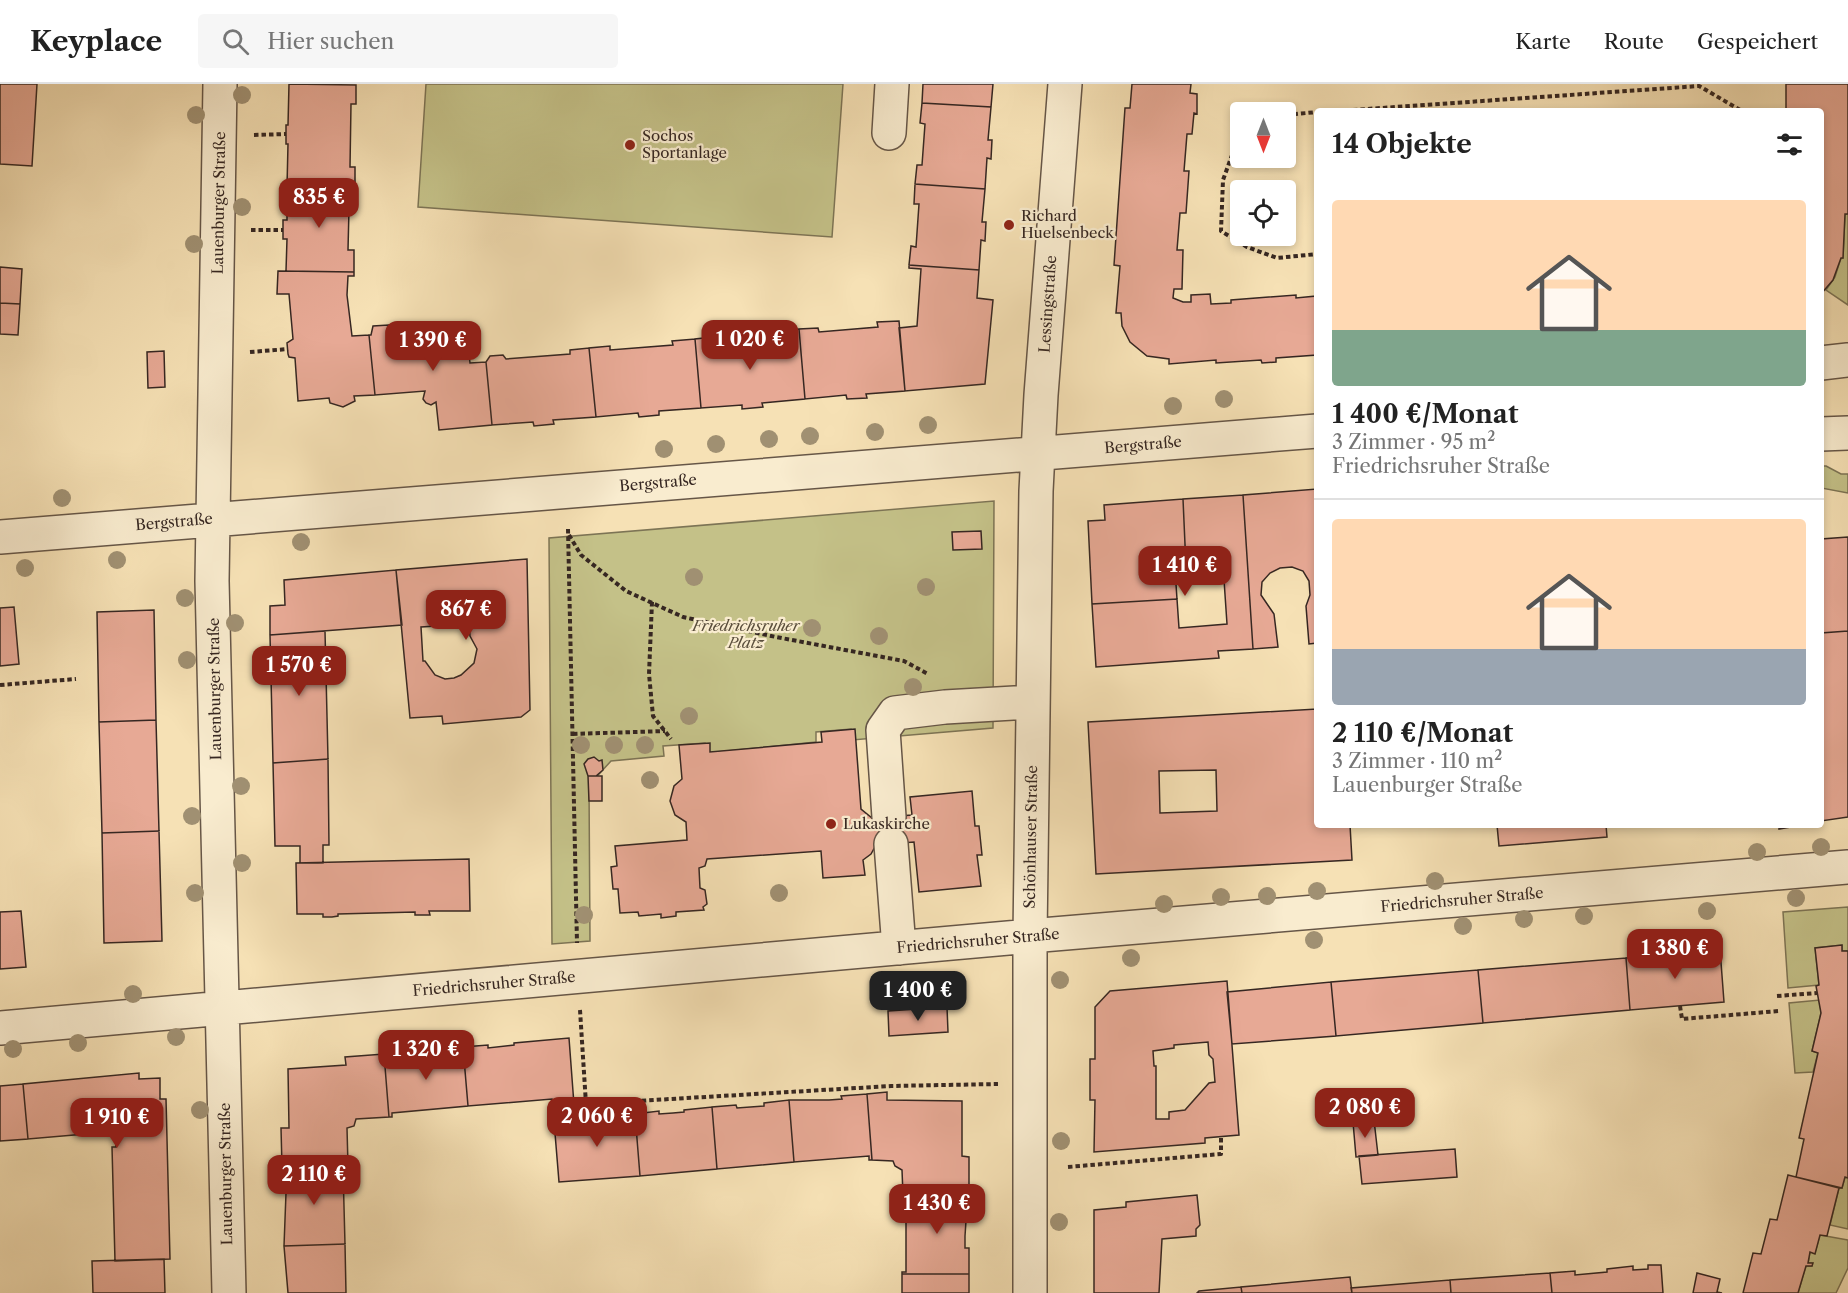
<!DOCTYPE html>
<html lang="de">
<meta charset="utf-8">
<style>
:root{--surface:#fff;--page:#f6f6f6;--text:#222;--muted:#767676;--line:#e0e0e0;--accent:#8f2418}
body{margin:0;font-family:"Libre Caslon Text",serif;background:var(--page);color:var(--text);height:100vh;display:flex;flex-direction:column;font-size:22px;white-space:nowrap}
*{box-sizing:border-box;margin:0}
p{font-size:20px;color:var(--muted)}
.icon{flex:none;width:33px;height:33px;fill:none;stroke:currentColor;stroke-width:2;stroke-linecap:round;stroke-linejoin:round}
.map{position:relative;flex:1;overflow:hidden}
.sheet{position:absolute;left:1314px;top:24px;width:510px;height:720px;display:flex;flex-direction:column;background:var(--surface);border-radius:6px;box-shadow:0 3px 9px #0003}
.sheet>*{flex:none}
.needle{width:39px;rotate:180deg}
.buttons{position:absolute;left:1230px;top:18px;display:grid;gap:12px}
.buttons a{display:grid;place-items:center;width:66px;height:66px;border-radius:6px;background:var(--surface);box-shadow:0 3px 9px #0003;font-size:30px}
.price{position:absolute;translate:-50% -51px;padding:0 14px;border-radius:12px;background:var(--accent);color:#fff;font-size:20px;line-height:39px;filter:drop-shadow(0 2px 3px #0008)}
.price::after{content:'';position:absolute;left:50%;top:36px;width:18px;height:14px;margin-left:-9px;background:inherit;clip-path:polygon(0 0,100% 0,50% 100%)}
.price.current{background:#222;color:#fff}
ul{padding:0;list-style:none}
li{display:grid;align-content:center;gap:12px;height:318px;padding:0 18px}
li+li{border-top:2px solid var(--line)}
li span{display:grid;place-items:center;height:186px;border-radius:6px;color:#555}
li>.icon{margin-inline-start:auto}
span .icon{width:108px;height:108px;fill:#fffc;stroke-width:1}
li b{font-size:26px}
h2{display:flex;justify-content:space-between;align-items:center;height:72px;padding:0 18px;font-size:26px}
header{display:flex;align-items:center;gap:36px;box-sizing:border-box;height:84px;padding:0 30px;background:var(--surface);border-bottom:2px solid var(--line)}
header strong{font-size:28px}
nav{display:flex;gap:33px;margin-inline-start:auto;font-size:21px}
.search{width:420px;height:54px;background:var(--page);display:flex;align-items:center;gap:15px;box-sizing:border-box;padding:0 21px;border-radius:6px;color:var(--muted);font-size:22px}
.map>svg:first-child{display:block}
.green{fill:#c4c188;stroke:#7d7455;stroke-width:1.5}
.building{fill:#e7a995;stroke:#362722;stroke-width:1.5;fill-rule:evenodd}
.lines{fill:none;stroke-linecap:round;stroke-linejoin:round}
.minor-casing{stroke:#665647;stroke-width:36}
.path{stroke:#362722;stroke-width:4;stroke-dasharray:4.5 3;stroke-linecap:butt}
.minor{stroke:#f9eccf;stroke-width:33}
.tree{fill:#a09072}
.poi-dot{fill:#8f2418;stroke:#f9eccf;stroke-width:2}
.labels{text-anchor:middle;stroke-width:4.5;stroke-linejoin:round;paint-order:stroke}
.poi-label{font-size:15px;fill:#362722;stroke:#f9eccf;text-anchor:start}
.street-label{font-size:15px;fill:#362722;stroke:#f9eccf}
.park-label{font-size:15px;font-style:italic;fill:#5a4e3c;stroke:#f9eccf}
</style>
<header>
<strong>Keyplace</strong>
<div class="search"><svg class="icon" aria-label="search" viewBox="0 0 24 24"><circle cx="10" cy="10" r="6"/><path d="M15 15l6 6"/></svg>Hier suchen</div>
<nav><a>Karte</a><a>Route</a><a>Gespeichert</a></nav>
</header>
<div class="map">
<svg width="1848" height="1209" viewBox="0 0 1848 1209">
<rect width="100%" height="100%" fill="#f6e1b5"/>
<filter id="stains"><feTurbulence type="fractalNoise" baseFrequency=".00333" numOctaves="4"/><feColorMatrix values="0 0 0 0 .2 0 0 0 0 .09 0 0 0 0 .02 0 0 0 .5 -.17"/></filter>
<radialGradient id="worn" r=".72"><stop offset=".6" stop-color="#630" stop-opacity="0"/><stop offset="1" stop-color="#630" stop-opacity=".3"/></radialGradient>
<!-- green -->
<path class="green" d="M426 0H843L832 153 418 123Z
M1845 130H1848V221L1826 206 1835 193 1841 174H1843Z
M1826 382 1841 390H1848V409L1821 404V382Z
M994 417 993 644 852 656 851 645 816 648V658L706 669 705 659 663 662 664 672 611 677 589 701 590 857 552 860 549 454Z
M1848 823V867H1842V861L1815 864 1819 901 1788 904 1783 828Z
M1820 916 1821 929 1812 967 1818 969 1813 988 1795 989 1789 919Z
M1845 1093 1848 1094V1145L1830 1141 1839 1104H1842Z
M1820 1151 1848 1156V1184L1836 1209H1798L1806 1182H1812V1179H1808L1810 1168 1815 1169Z"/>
<!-- building -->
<path class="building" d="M0 0H37L32 82 0 80Z
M289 0 356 1V20H351L350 83H355V103H287L288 60H286V41H288Z
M923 0H993L991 23 922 19Z
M1132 0H1191L1190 9 1197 10V30L1194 29 1192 50H1187L1184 87H1189L1186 129H1180L1177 166H1183L1182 205H1174L1173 214 1183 218H1191V211L1210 210 1211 220 1231 219V216L1296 211V214L1316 212 1315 204H1317V271L1276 274V278L1262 279 1261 276 1216 279V276L1169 280V275L1147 272 1130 258 1122 242 1121 229H1116L1120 182 1114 181 1125 24H1130Z
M1786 0H1848V130H1845L1843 174H1841L1833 196 1821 210V27H1786Z
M922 19 991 23 988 56H992L991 75 987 74 985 105 915 100 917 81H922L925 40 920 39Z
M915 100 985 105 982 138H986L985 157 981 156 979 186 909 181 911 162 916 163 919 120H914Z
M287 103H355L354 125H349L348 166H354V188L286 187 287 155H283V136H287Z
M909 181 979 186 977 214 993 216 985 300 905 307 899 244 917 242 921 185 909 184Z
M0 183 22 185 20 220 0 219Z
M278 187 354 188V192H348L347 211 352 252 369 251 375 311 354 312 355 317 343 323 330 319 329 314 298 317 295 274 289 273 288 270 287 259 293 255 289 210H277Z
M0 219 20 220 18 251 0 250Z
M899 237 905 307 866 310 867 314 847 315 846 311 805 315 799 245 818 244 819 248 878 243 877 238Z
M423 238 428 241 429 247 466 244 470 279 486 278 492 341 439 346 436 318 431 321 426 319 423 315 425 307 375 311 369 251H371L373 242 389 241 392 244V249L406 248V243L410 240Z
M799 245 805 315 762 319 763 323 742 325V321L701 324 695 255 713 253 714 258 777 252V247Z
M695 255 701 324 659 327V331L639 333 638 329 596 333 589 264 610 262V266L673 261 672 257Z
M589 264 596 333 553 336 554 340 534 342 533 338 492 341 486 278 490 272 503 271 506 275 570 270V266Z
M164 267 165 303 148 304 147 268Z
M1317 405V559L1309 560 1306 522 1310 511 1309 497 1303 487 1292 483 1280 484 1270 489 1262 498 1261 511 1274 530 1278 563 1253 565 1243 411Z
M1243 411 1253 565 1218 567 1219 574 1096 583 1092 520 1177 515 1179 544 1227 540 1223 481 1186 483 1183 415Z
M1183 415 1186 483 1175 485 1177 515 1092 520 1088 437 1105 436 1104 421Z
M981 447 982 465 953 466 952 448Z
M1848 453V547L1821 549V455Z
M527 475 530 626 521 633 443 640 442 632 410 634 396 486ZM469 540 470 552 477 565 474 579 461 591 454 594 445 595 435 591 425 577H423L421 543Z
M396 486 402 541 270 551V522L285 521 284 496Z
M14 523 19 580 0 582V524Z
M154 526 156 636 99 638 97 528Z
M325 547 328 675 273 679 270 551Z
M1848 547V733L1821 737V549Z
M1317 625V741H1350L1352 776 1096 790 1088 638ZM1216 686 1217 727 1160 729 1159 687Z
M156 636 159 747 102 749 99 638Z
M855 645 861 725 872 734 912 731 910 713 972 707 975 742H979L982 771H977L981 802 919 808 914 758 876 761 871 770 863 776 865 791 823 794 821 767 707 775 705 782 699 784 700 804 705 806 707 820 703 823 704 826 676 828V832L661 834V830L639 832 638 828 620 829 618 805H613L611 783 617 782 615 762 687 756 686 738 675 731 670 717 674 702 682 695 679 661 710 659V668L822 658 821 648Z
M594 673 599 677 602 676 603 686 596 692H588L584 680 588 675Z
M328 675 329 761H323V779H300V762H275L273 679Z
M588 692H602V717H589Z
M1497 741H1606L1607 753 1499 762Z
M1779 741H1802L1779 745Z
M159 747 162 857 104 859 102 749Z
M469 775 470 827H429L430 831H415V828L338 830V832L332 833H323V830H297L296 779Z
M21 827 26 883 0 885V828Z
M1842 861V867H1848V1094L1845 1093 1842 1104 1796 1093 1804 1055 1799 1054 1818 969 1812 967 1821 929 1816 902 1819 901 1815 864Z
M1720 865 1724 918 1630 926 1626 874Z
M1626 874 1630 926 1483 939 1478 886Z
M1478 886 1483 939 1336 952 1331 898Z
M1227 897 1239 1051 1205 1054V1059L1094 1068 1095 1016H1090V975H1095V923L1110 907ZM1208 958 1209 971 1213 975 1215 998 1209 999 1185 1026 1169 1028V1035H1156V982H1154L1153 967 1174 964V961Z
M1331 898 1336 952 1232 960 1227 908Z
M947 923 948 948 889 952 888 927Z
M569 954 575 1034 554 1037 552 1015 468 1022 463 963 488 961V964L514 961V959Z
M463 963 468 1022 392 1029V1033H389L384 970 411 968V971Z
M384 970 389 1033 356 1035 354 1042 347 1044 348 1082 282 1083 281 1044H289L288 985 346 981 345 973Z
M139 989V995L160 994V1015H166L170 1175 115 1177 112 1063H116L114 1044 97 1045V1049L28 1055 23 1000Z
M23 1000 28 1055 0 1057V1002Z
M887 1008V1016L962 1017V1072L969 1073V1112L903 1111 902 1086 895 1082 893 1077 872 1076 867 1010Z
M867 1010 872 1076H869V1072L794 1078 789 1016H829L842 1015 841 1012Z
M789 1016 794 1078 717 1085 712 1023 736 1021 737 1024 764 1022V1019Z
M712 1023 717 1085 640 1092 635 1030 659 1027V1030L673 1029 684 1028V1026Z
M635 1030 640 1092 559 1098 554 1037Z
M1374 1036 1378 1071 1356 1073 1353 1038Z
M1455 1065 1457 1093 1362 1100 1359 1072Z
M348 1082V1085H343L345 1160 284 1162 286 1109H283L282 1083Z
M1788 1091 1839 1104 1827 1152 1820 1151 1815 1170 1810 1168 1808 1179H1813L1812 1182H1806L1798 1209H1743L1753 1169 1761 1170 1770 1135 1777 1136Z
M903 1111 969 1112V1137H966L965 1152V1164H969V1190H902V1188H906V1114H903Z
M1197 1111 1200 1141 1196 1145V1152L1162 1155 1159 1209H1094V1126L1126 1123V1118Z
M345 1160 346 1209H288L284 1162Z
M164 1175 165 1209H93L92 1177Z
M1648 1181H1661L1663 1209H1552L1550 1189 1575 1187V1191L1607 1188V1185L1633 1182V1186L1648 1185Z
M1550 1189 1552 1209H1451L1450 1196Z
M1697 1189 1720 1195 1717 1208 1722 1209H1693Z
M902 1190H969V1209H902Z
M1350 1193 1352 1209H1242L1241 1203Z
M1450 1196 1451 1209H1352L1351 1204Z
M1241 1203 1242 1209H1197L1199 1207Z"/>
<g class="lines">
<defs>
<path id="minor" d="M220 0 212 497 229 1209
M889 49 892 0
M1821 279 1848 276
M1821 350 1848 349
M0 453 1317 347
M889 733 883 646 895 629 945 623 1032 618
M891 760 899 864
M0 944 1030 852 1848 783
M1030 1209V852L1036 407 1041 311 1065 0"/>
</defs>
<!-- minor casing -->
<use href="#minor" class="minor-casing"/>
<!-- path -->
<path class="path" d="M1338 27 1699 2 1742 27
M1286 31 1317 28
M1240 49 1223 96 1221 147 1247 163 1277 174 1317 170
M254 51 286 50
M251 146H283
M250 268 288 265
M568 445 577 859
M569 451 581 471 626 507 683 533 776 553 904 577 928 590
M652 518 649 590 653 632 671 655
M0 601 76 595
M573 650 665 647
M1777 912 1817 909
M1680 922 1682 935 1779 927
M580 926 586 1020 891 1002 998 1000
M1068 1083 1221 1070V1053"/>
<!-- minor -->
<use href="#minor" class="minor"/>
</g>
<!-- trees -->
<g class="tree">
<circle cx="242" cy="11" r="9"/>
<circle cx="196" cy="31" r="9"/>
<circle cx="242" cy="123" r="9"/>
<circle cx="194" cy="160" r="9"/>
<circle cx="1224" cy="315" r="9"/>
<circle cx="1173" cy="322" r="9"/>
<circle cx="928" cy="341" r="9"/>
<circle cx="875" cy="348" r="9"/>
<circle cx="810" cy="352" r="9"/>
<circle cx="769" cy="355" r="9"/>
<circle cx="716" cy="360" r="9"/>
<circle cx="664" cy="365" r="9"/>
<circle cx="62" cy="414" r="9"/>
<circle cx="301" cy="458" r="9"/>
<circle cx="117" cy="476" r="9"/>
<circle cx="25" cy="484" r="9"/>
<circle cx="694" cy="493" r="9"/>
<circle cx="926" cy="503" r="9"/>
<circle cx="185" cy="514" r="9"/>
<circle cx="235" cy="539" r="9"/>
<circle cx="812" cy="544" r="9"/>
<circle cx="879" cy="552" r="9"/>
<circle cx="187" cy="576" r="9"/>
<circle cx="913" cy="603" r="9"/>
<circle cx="689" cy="632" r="9"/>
<circle cx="581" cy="661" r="9"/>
<circle cx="614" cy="661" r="9"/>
<circle cx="645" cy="661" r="9"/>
<circle cx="650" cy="696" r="9"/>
<circle cx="241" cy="702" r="9"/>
<circle cx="192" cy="732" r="9"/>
<circle cx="1821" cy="763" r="9"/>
<circle cx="1757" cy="768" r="9"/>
<circle cx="242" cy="779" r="9"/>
<circle cx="1435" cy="797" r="9"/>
<circle cx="1317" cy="807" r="9"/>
<circle cx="195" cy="809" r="9"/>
<circle cx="779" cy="809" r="9"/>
<circle cx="1267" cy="812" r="9"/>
<circle cx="1221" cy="813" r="9"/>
<circle cx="1796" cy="814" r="9"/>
<circle cx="1164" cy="820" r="9"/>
<circle cx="1707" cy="827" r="9"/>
<circle cx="584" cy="831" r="9"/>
<circle cx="1584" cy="832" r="9"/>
<circle cx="1524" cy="835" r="9"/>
<circle cx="1463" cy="842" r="9"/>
<circle cx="1314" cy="856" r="9"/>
<circle cx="1131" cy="874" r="9"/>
<circle cx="1060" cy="896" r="9"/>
<circle cx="133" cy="910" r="9"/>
<circle cx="176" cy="953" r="9"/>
<circle cx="78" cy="959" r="9"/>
<circle cx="13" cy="965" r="9"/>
<circle cx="200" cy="1026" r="9"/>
<circle cx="1061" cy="1057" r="9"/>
<circle cx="1059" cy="1138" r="9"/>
</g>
<!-- markers -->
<g class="poi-dot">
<circle cx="630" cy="61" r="6"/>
<circle cx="1009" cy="141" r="6"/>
<circle cx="831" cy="740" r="6"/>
</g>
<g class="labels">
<!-- poi labels -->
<g class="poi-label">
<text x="642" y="57">Sochos<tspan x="642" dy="17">Sportanlage</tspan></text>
<text x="1021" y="137">Richard<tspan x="1021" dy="17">Huelsenbeck</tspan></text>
<text x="843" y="745">Lukaskirche</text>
</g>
<!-- street labels -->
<g class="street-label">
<text transform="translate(219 119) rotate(-89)" y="5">Lauenburger Straße</text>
<text transform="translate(1048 220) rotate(-86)" y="5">Lessingstraße</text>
<text transform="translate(1143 361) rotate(-5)" y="5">Bergstraße</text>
<text transform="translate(658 399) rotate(-5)" y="5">Bergstraße</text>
<text transform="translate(174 438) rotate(-5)" y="5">Bergstraße</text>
<text transform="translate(215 605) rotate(-91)" y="5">Lauenburger Straße</text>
<text transform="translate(1031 753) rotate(-89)" y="5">Schönhauser Straße</text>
<text transform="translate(1462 816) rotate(-5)" y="5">Friedrichsruher Straße</text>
<text transform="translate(978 857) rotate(-5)" y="5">Friedrichsruher Straße</text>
<text transform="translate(494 900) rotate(-5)" y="5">Friedrichsruher Straße</text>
<text transform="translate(226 1090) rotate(-91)" y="5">Lauenburger Straße</text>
</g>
<!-- park labels -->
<g class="park-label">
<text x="746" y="547">Friedrichsruher<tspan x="746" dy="17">Platz</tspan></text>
</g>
</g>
<rect width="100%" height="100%" filter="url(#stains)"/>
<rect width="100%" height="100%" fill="url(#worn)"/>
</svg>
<div class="buttons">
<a><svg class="needle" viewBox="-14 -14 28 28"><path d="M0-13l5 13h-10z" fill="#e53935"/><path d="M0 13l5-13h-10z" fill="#767676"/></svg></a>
<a><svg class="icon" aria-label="locate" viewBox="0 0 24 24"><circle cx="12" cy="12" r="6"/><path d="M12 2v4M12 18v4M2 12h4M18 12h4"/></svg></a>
</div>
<b class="price" style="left:319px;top:145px">835 €</b>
<b class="price" style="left:750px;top:287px">1 020 €</b>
<b class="price" style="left:433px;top:288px">1 390 €</b>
<b class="price" style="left:1185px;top:513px">1 410 €</b>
<b class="price" style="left:466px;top:557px">867 €</b>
<b class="price" style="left:299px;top:613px">1 570 €</b>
<b class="price" style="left:1675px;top:896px">1 380 €</b>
<b class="price current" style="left:918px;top:938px">1 400 €</b>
<b class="price" style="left:426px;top:997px">1 320 €</b>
<b class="price" style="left:1365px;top:1055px">2 080 €</b>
<b class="price" style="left:597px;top:1064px">2 060 €</b>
<b class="price" style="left:117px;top:1065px">1 910 €</b>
<b class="price" style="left:314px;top:1122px">2 110 €</b>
<b class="price" style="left:937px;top:1151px">1 430 €</b>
<section class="sheet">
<h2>14 Objekte<svg class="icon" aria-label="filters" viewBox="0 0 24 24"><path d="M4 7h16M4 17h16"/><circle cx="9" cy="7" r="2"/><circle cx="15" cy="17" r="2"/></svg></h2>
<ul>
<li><span style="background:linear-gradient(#ffd9b3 70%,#7fa58c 0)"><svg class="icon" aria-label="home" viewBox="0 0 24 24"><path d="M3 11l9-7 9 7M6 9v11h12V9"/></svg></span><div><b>1 400 €/Monat</b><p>3 Zimmer · 95 m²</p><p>Friedrichsruher Straße</p></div></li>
<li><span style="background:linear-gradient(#ffd9b3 70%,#9aa5b1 0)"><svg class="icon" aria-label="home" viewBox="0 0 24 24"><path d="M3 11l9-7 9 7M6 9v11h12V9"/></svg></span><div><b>2 110 €/Monat</b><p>3 Zimmer · 110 m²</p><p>Lauenburger Straße</p></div></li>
</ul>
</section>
</div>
